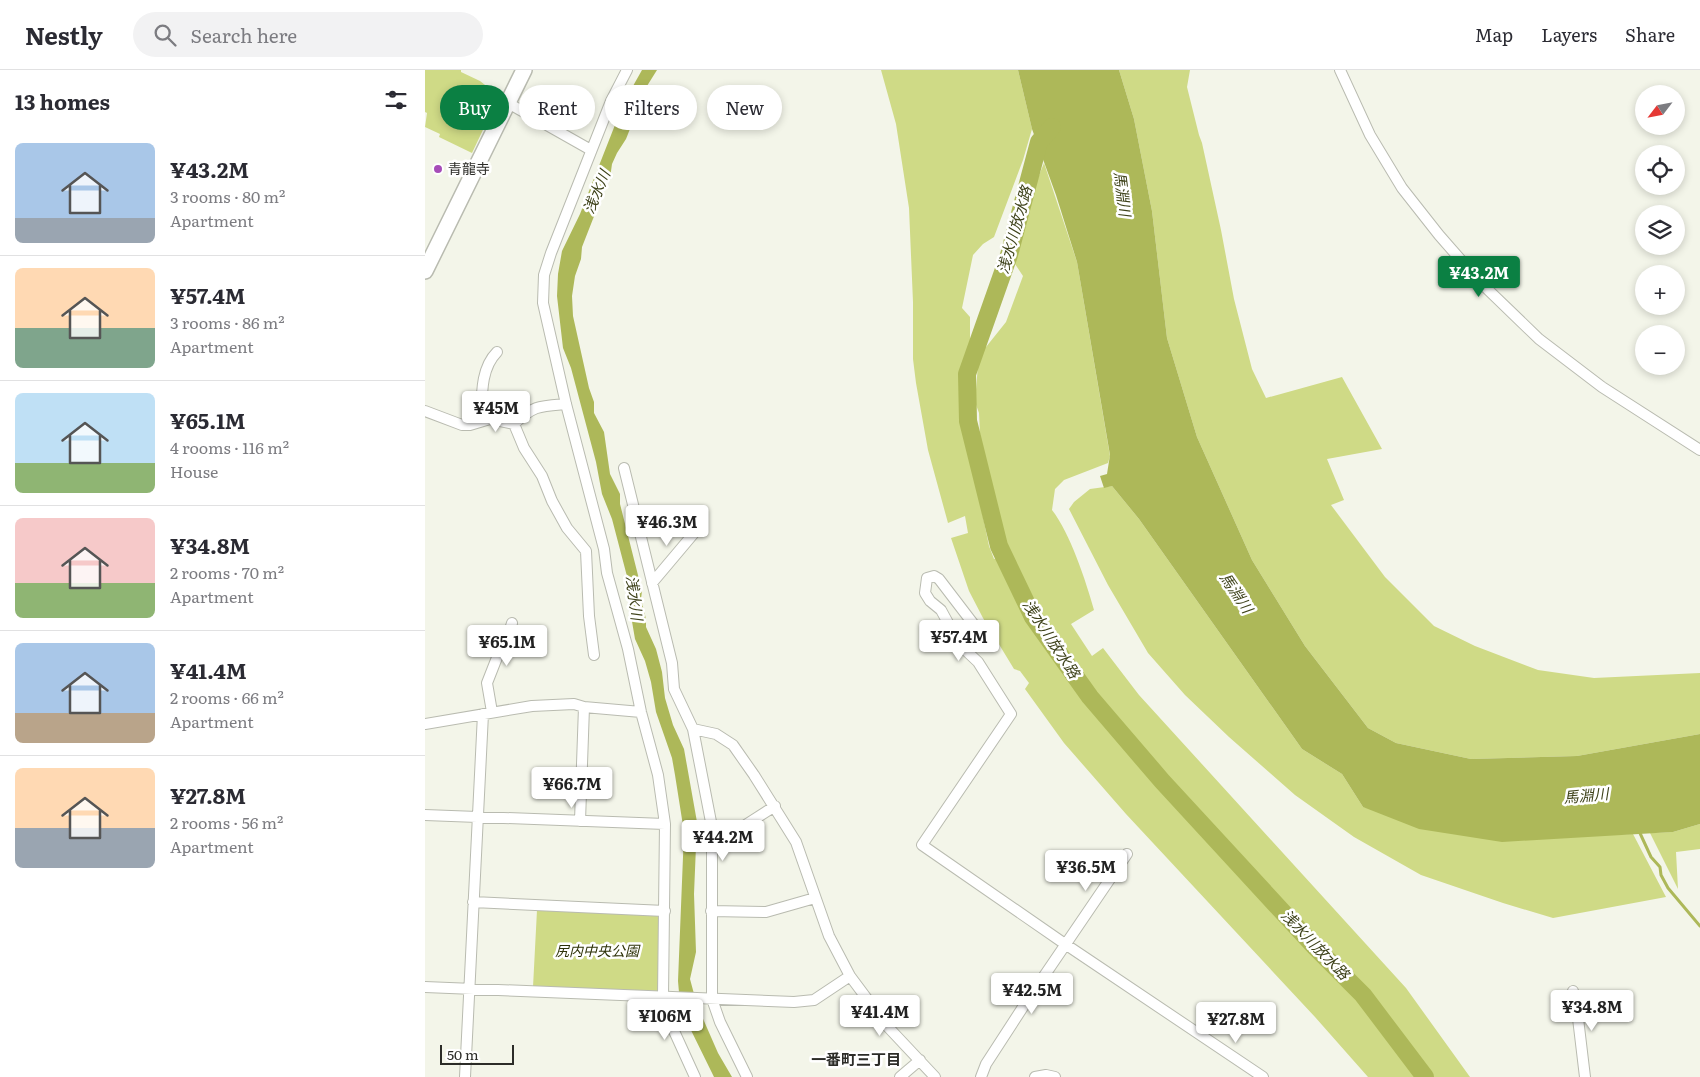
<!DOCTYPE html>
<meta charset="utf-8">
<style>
:root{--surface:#fff;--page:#f2f2f3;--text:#2b2b33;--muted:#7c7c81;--line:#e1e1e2;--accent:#0b8043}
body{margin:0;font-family:Literata,"Noto Sans JP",serif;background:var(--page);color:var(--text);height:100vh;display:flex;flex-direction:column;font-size:19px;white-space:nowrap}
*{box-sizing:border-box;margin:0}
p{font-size:16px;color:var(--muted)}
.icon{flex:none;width:28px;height:28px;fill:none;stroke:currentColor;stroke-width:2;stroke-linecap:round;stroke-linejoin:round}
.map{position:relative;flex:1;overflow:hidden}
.panel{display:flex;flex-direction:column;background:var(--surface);width:425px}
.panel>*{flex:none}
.guide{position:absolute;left:15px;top:15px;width:475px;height:45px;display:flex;gap:10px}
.needle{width:32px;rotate:238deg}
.buttons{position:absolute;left:1210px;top:15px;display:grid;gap:10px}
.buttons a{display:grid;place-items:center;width:50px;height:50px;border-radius:50%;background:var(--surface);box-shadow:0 2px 8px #0003;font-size:25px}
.scale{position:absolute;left:15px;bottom:12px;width:74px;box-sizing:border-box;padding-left:5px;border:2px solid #2c2c28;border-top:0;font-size:14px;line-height:18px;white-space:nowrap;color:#2c2c28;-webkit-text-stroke:4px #fff;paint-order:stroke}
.price{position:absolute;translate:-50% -42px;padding:0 11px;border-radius:5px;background:#fff;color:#222;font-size:16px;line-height:32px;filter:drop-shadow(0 1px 2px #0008)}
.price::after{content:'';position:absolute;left:50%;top:30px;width:15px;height:11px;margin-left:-8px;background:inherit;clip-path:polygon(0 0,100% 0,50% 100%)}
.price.on{background:var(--accent);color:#fff}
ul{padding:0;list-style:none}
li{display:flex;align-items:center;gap:15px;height:125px;padding:0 15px}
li+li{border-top:1px solid var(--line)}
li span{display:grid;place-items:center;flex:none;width:140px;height:100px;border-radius:8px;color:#555}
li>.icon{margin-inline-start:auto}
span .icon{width:60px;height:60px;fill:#fffc;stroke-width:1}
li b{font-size:21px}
h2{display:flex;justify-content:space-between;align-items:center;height:60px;padding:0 15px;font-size:21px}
.pill{padding:0 18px;border-radius:22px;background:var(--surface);box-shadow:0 2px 8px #0003;font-size:18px;line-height:45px}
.pill.on{background:var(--accent);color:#fff}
header{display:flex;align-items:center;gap:30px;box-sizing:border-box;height:70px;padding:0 25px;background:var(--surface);border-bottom:1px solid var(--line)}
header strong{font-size:24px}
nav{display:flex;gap:28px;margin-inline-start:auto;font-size:18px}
.search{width:350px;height:45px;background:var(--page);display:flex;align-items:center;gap:12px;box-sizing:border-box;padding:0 18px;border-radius:28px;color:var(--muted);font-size:19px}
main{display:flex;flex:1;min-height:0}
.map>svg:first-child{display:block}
.green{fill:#cfda86}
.water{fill:#adb859}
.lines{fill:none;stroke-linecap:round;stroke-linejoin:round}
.stream{stroke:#adb859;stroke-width:3}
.river{stroke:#adb859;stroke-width:18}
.street-casing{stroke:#b9bbb0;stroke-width:12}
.primary-casing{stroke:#b9bbb0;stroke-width:18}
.street{stroke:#fff;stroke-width:10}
.primary{stroke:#fff;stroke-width:15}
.poi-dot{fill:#a64cb8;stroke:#fff;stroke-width:2}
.labels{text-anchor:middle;stroke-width:5;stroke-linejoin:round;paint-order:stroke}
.poi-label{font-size:14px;fill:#2c2c28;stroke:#fff;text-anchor:start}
.park-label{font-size:14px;font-style:italic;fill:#2e3209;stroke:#fff}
.water-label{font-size:15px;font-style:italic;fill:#3e421a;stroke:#fff}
.neighbourhood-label{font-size:15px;font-weight:bold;fill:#2c2c28;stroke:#fff}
</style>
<header>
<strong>Nestly</strong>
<div class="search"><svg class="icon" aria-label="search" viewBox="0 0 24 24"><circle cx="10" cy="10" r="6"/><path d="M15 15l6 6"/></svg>Search here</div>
<nav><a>Map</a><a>Layers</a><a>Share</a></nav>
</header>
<main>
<section class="panel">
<h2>13 homes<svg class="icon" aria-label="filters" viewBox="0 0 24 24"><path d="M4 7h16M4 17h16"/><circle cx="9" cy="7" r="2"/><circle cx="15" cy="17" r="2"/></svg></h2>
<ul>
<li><span style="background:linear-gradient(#a9c7e8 75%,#9aa5b1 0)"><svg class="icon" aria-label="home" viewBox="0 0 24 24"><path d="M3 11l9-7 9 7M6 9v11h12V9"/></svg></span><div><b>¥43.2M</b><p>3 rooms · 80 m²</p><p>Apartment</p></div></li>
<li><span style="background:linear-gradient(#ffd9b3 60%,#7fa58c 0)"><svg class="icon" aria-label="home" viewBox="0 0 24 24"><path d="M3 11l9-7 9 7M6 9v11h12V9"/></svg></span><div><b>¥57.4M</b><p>3 rooms · 86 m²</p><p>Apartment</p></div></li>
<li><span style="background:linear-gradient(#bfe0f5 70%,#8fb573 0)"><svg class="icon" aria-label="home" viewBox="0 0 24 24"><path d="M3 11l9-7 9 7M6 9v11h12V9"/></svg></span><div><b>¥65.1M</b><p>4 rooms · 116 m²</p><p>House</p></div></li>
<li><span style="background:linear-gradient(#f6c9c9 65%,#8fb573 0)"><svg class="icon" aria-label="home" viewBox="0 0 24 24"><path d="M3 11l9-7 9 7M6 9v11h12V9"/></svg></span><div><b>¥34.8M</b><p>2 rooms · 70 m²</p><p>Apartment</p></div></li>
<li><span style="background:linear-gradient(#a9c7e8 70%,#b9a48a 0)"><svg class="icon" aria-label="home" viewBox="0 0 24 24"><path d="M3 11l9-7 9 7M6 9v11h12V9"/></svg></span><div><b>¥41.4M</b><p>2 rooms · 66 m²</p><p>Apartment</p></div></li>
<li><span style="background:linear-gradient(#ffd9b3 60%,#9aa5b1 0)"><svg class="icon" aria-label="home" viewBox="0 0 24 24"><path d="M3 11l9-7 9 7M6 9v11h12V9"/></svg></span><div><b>¥27.8M</b><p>2 rooms · 56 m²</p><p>Apartment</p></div></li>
</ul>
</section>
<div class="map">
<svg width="1275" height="1007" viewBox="0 0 1275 1007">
<rect width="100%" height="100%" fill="#f3f5e9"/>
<!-- green -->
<path class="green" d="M0 0H36V2L55 11 74 26 47 83 14 67 15 64 0 57 2 43 0 42Z
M456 0H593L607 59 598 90 569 167 558 174 548 185 537 238 545 247V273L536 310 538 350 564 476 569 489 583 485 561 401 555 364 554 343 550 332 554 282 561 277 581 252 598 206 590 194C597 160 605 126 619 93L652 192 685 386 683 393 639 410 630 419 627 440C645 463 661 511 669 540L646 554 667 586 678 578 714 625 981 918 1045 1007H943L890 947 701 744 639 673 600 619 604 613 595 601 589 599 558 548 544 521 526 468 543 463 540 446 523 453 503 380 491 313 488 289V232L484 138 471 54Z
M694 0H765L762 17 774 65 777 73 796 160 809 229 827 299 841 328 917 307 957 379 902 389 919 430 906 435 960 507 1009 556 1050 576 1113 600 1169 608 1275 603V664L1152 686 1046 689 971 673 943 658 880 576 827 490 772 367 742 268 727 141 709 49Z
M687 416 714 449 877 679 917 704 938 737 1184 765 1208 764 1241 827 1128 848 1078 833 996 805 929 767 870 725 804 667 760 625 723 583 683 515 644 439 649 432 665 419Z
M1275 754V779L1251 782 1253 819 1225 763 1248 762Z
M112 840 236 844 233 921 108 917Z"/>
<!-- water -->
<path class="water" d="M217 0H232L222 16 201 69 192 83 187 94 185 108 175 124V131L157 177 156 189 150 206 147 226 148 246 164 318 169 332V343L179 362 185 404 195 424V434L217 521 216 529 221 549V557L231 579 237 602 240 628 248 655 259 679 272 752 269 824 271 882 265 909 272 935 293 983 307 1007H289L259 946 255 934 253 911 259 762 250 705 247 688 231 642 226 612 220 591 210 569 204 534V514L187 449 177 424 171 392 146 298 138 278 132 226 133 204 137 181 155 144 199 32Z
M593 0H694L709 49 727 141 742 268 772 367 827 490 880 576 943 658 971 673 1046 689 1152 686 1275 664V754L1248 762 1077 772 994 759 938 737 917 704 877 679 714 449 687 416 679 418 675 406 682 404 685 385 652 192 631 125 607 59Z"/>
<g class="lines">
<!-- stream -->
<path class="stream" d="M1214 761 1226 787 1235 797 1236 805 1243 818 1275 856"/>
<!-- river -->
<path class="river" d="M627 57 614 72 584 185 542 304 543 351 574 476 608 547 665 627 737 711 890 877 938 925 1000 1007"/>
<defs>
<path id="street" d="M202 0 186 31 126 183 119 205 118 233 141 334 179 479 182 503 203 579 216 642 233 705 240 754 238 926 244 950 270 1007
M915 0 945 65 977 118 1014 165 1056 213 1114 269 1177 317 1275 380
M83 33 166 80
M0 341 37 355H45L65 349 89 354C109 335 115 336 141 334
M56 350C57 327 55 299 72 282
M89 354 99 378 117 406 127 431 142 458 161 481 164 546 169 585
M199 398 247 593 249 619 268 659 287 757V929L295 952 322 1007
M227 513 275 456
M563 566 553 560 514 509 509 506 502 508 500 523 505 531 516 540 535 575 553 592 586 644 497 775 640 874 838 1007
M67 642 62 613 73 585 83 566 87 553
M0 654 107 636 149 634 159 637 216 642
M268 659 291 664 308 675 329 705 371 772 404 866 425 906 463 957 510 1007
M0 745 240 754
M155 751 159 637
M287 757 319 756 350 736
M48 832 240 841
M286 841 341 842 390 828
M0 917 369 932 389 930 425 906
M1148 921 1152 940 1160 1007
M40 1007 58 644
M475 1007 495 990
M556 1007 561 994 598 937 702 784
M610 1007 621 1005 630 1007"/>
<path id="primary" d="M0 201 99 0"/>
</defs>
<!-- street casing -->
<use href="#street" class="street-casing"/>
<!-- primary casing -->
<use href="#primary" class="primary-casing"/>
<!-- street -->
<use href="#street" class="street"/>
<!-- primary -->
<use href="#primary" class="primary"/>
</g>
<!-- markers -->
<circle class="poi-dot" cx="13" cy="99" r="5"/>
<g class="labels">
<!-- poi labels -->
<g class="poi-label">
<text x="23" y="104">青龍寺</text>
</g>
<!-- park labels -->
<g class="park-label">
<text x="172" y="886">尻内中央公園</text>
</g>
<!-- water labels -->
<g class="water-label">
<text transform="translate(172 122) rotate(-67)" y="5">浅水川</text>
<text transform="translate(697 124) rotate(83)" y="5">馬淵川</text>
<text transform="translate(590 160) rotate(-74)" y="5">浅水川放水路</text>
<text transform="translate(811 523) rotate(56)" y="5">馬淵川</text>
<text transform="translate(209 528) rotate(83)" y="5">浅水川</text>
<text transform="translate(626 569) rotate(57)" y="5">浅水川放水路</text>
<text transform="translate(1161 726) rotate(-5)" y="5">馬淵川</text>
<text transform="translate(890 875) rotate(46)" y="5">浅水川放水路</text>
</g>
<!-- neighbourhood labels -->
<g class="neighbourhood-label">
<text x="431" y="995">一番町三丁目</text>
</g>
</g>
</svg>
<div class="buttons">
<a><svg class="needle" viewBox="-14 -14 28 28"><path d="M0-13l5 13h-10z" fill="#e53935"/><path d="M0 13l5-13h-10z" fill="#7c7c81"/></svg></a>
<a><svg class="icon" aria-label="locate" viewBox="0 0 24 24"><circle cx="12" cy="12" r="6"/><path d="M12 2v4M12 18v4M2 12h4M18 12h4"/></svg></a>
<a><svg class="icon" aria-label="layers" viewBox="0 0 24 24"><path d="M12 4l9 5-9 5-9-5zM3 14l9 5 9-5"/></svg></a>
<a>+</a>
<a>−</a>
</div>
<div class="scale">50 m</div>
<b class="price on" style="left:1054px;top:228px">¥43.2M</b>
<b class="price" style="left:71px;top:363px">¥45M</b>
<b class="price" style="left:242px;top:477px">¥46.3M</b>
<b class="price" style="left:534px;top:592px">¥57.4M</b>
<b class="price" style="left:82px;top:597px">¥65.1M</b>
<b class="price" style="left:147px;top:739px">¥66.7M</b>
<b class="price" style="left:298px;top:792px">¥44.2M</b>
<b class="price" style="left:661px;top:822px">¥36.5M</b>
<b class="price" style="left:607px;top:945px">¥42.5M</b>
<b class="price" style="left:1167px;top:962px">¥34.8M</b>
<b class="price" style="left:455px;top:967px">¥41.4M</b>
<b class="price" style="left:240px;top:971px">¥106M</b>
<b class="price" style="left:811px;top:974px">¥27.8M</b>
<div class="guide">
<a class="pill on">Buy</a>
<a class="pill">Rent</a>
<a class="pill">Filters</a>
<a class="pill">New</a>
</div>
</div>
</main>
